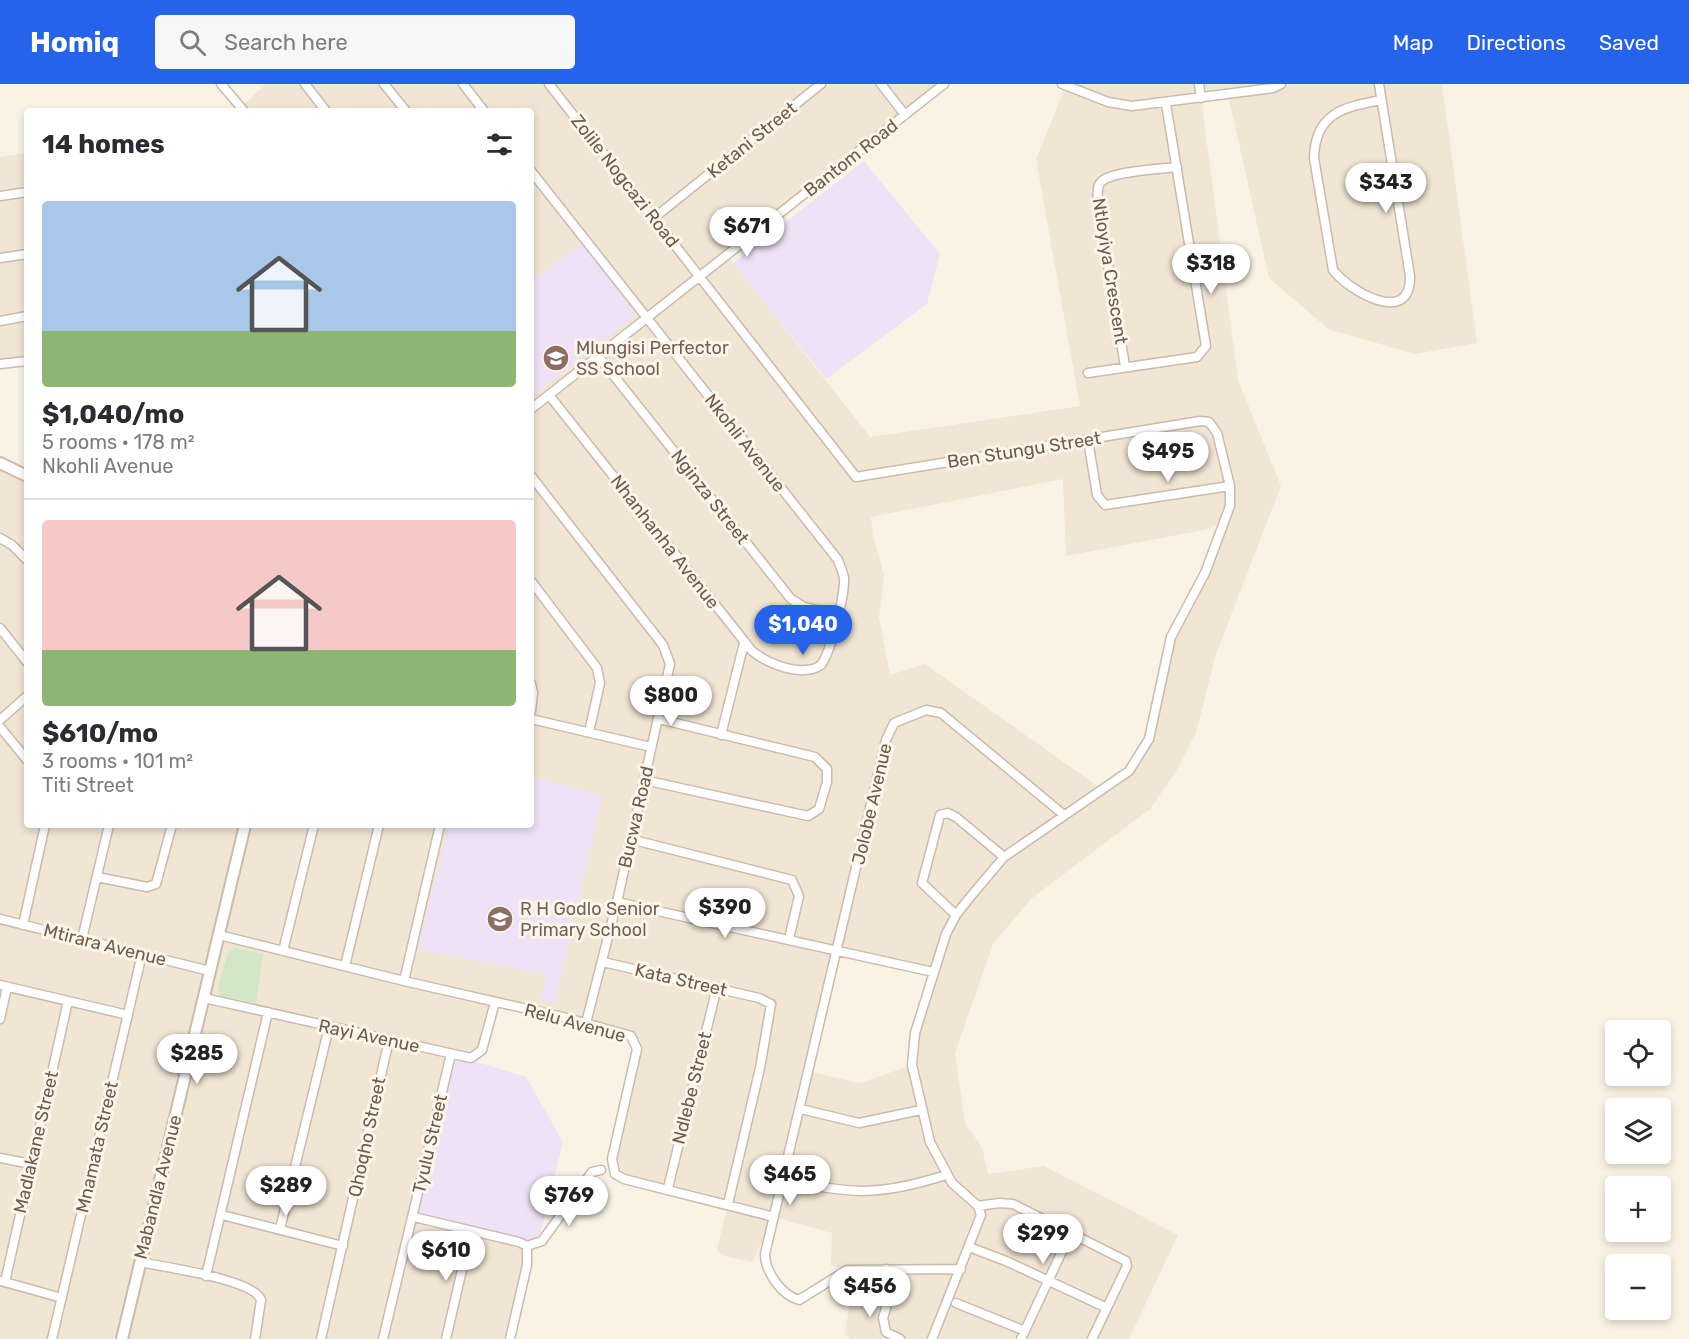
<!DOCTYPE html>
<meta charset="utf-8">
<style>
:root{--surface:#fff;--page:#f7f7f7;--text:#2b2b33;--muted:#7c7c81;--line:#e1e1e2;--accent:#2563eb}
body{margin:0;font-family:Rubik,sans-serif;background:var(--page);color:var(--text);height:100vh;display:flex;flex-direction:column;font-size:22px;white-space:nowrap}
*{box-sizing:border-box;margin:0}
p{font-size:20px;color:var(--muted)}
.icon{flex:none;width:33px;height:33px;fill:none;stroke:currentColor;stroke-width:2;stroke-linecap:round;stroke-linejoin:round}
.map{position:relative;flex:1;overflow:hidden}
.side{position:absolute;left:24px;top:24px;width:510px;height:720px;display:flex;flex-direction:column;background:var(--surface);border-radius:6px;box-shadow:0 3px 9px #0003}
.side>*{flex:none}
.controls{position:absolute;left:1605px;top:936px;display:grid;gap:12px}
.controls a{display:grid;place-items:center;width:66px;height:66px;border-radius:6px;background:var(--surface);box-shadow:0 3px 9px #0003;font-size:30px}
.price{position:absolute;translate:-50% -51px;padding:0 14px;border-radius:21px;background:#fff;color:#222;font-size:20px;line-height:39px;filter:drop-shadow(0 2px 3px #0008)}
.price::after{content:'';position:absolute;left:50%;top:36px;width:18px;height:14px;margin-left:-9px;background:inherit;clip-path:polygon(0 0,100% 0,50% 100%)}
.price.current{background:var(--accent);color:#fff}
ul{padding:0;list-style:none}
li{display:grid;align-content:center;gap:12px;height:318px;padding:0 18px}
li+li{border-top:2px solid var(--line)}
li span{display:grid;place-items:center;height:186px;border-radius:6px;color:#555}
li>.icon{margin-inline-start:auto}
span .icon{width:108px;height:108px;fill:#fffc;stroke-width:1}
li b{font-size:26px}
h2{display:flex;justify-content:space-between;align-items:center;height:72px;padding:0 18px;font-size:26px}
header{display:flex;align-items:center;gap:36px;box-sizing:border-box;height:84px;padding:0 30px;background:var(--accent);color:#fff}
header strong{font-size:28px}
nav{display:flex;gap:33px;margin-inline-start:auto;font-size:21px}
.search{width:420px;height:54px;background:var(--page);display:flex;align-items:center;gap:15px;box-sizing:border-box;padding:0 21px;border-radius:6px;color:var(--muted);font-size:22px}
.map>svg:first-child{display:block}
.residential{fill:#f1e5d4;fill-rule:evenodd}
.education{fill:#efe2f6}
.green{fill:#d1e6c5}
.lines{fill:none;stroke-linecap:round;stroke-linejoin:round}
.minor-casing{stroke:#cabbac;stroke-width:11}
.tertiary-casing{stroke:#cabbac;stroke-width:14}
.minor{stroke:#fff;stroke-width:8}
.tertiary{stroke:#fff;stroke-width:10}
.labels{text-anchor:middle;stroke-width:6;stroke-linejoin:round;paint-order:stroke}
.street-label{font-size:18px;fill:#705b4d;stroke:#fdf7eb}
.education-label{font-size:18px;fill:#785e54;stroke:#fdf7eb;text-anchor:start}
</style>
<header>
<strong>Homiq</strong>
<div class="search"><svg class="icon" aria-label="search" viewBox="0 0 24 24"><circle cx="10" cy="10" r="6"/><path d="M15 15l6 6"/></svg>Search here</div>
<nav><a>Map</a><a>Directions</a><a>Saved</a></nav>
</header>
<div class="map">
<svg width="1689" height="1255" viewBox="0 0 1689 1255">
<rect width="100%" height="100%" fill="#faf3e5"/>
<!-- residential -->
<path class="residential" d="M266 0H944L728 172 870 353 1080 322 1036 75 1066 2 1062 0H1442L1477 259 1415 270 1328 245 1269 194 1228 10 1201 14 1238 296 1281 402 1216 570 1196 649 1175 689 1150 725 1032 814 993 860 955 969 965 1039 982 1063 988 1090 1044 1082 1178 1151 1129 1255H850L845 1250 855 1185 831 1182 832 1149 774 1133 752 1178 721 1171 717 1165 728 1120 624 1095 613 1086 635 957 494 918 475 974 470 1148 528 1165 509 1255H0V380L27 392V741H531V27H244L241 23ZM1063 395 1066 472 1209 445 1226 435 1167 571 1149 655 1122 693 1103 706 925 580 890 591 879 533 884 491 873 452 871 433ZM839 867 933 888 911 971 912 981 860 999 810 988Z
M27 69V277L0 280V73Z"/>
<!-- education -->
<path class="education" d="M864 77 940 170 927 220 826 295 733 179Z
M581 159 633 225 632 234 531 313V198Z
M531 693 603 711 555 919 540 916 547 891 418 865 449 741H531Z
M451 970 526 993 563 1058 540 1151 530 1156 519 1158 414 1133Z"/>
<!-- green -->
<path class="green" d="M235 864 263 870 256 919 220 912 218 902 228 869Z"/>
<g class="lines">
<defs>
<path id="minor" d="M221 0 244 27
M305 0 326 27
M384 0 406 27
M463 0 484 27
M549 0 856 393 1200 337 1209 338 1217 349 1230 402V422L1205 489 1171 553 1149 655 1129 687 1004 773 971 812 956 831 946 850 915 949 912 981 930 1058 952 1099 978 1122 981 1131 932 1255
M881 0 905 31
M1062 0 1108 18 1132 22 1273 4 1281 0
M1199 0 1201 14
M1379 0 1410 192C1411 244 1348 206 1333 186L1314 74C1315 29 1344 23 1381 16
M531 87 838 476C840 482 843 488 844 494 845 510 831 568 821 581 802 594 768 580 752 567L549 311
M0 112 27 108
M654 134 821 0
M0 174 27 170
M0 237 27 232
M599 273 791 515 804 523 837 531
M0 280 27 277
M1125 282 1098 121C1098 113 1096 103 1101 98 1111 87 1161 85 1177 83
M1088 289 1197 273 1206 262 1166 20
M531 325 944 0
M1088 356 1097 411 1105 421 1230 402
M531 392 663 561 670 580 617 818 586 939
M0 454 12 461 27 476
M531 497 597 584 600 599 589 648
M0 544 27 578
M531 600 533 609 531 627
M531 635 651 663
M0 636 27 612
M0 643 27 676
M721 651 744 559
M644 696 808 732 819 725 827 698V685L815 673 659 635
M630 755 792 796 799 812 789 855
M97 793 147 803 156 800 172 741
M617 818 933 888
M956 831 922 799 940 731 948 729 956 733 1004 773
M0 835 210 887
M23 841 45 741
M219 851 404 897 567 934 631 952 637 965 612 1075 615 1090 624 1095 774 1133
M82 855 109 741
M283 867 314 741
M603 878 759 914 771 920 760 984 728 1120
M345 882 379 741
M404 897 440 741
M0 901 128 931
M204 914 471 974 482 966 495 918
M0 935 7 903
M801 1025 859 1039 921 1026
M0 1074 31 1080
M783 1095C850 1111 880 1112 946 1091
M668 1104 717 903
M978 1122 999 1119 1013 1120 1126 1177 1127 1182 1092 1255
M222 1131 343 1162
M414 1133 519 1158 527 1162V1181L510 1255
M280 1145 329 943
M527 1162 542 1157 592 1088 601 1086
M969 1163 1006 1177 1107 1224
M140 1178C163 1183 254 1195 261 1216L255 1255
M886 1185 891 1207 883 1234 886 1248 900 1255
M961 1185 847 1186 799 1216C781 1211 765 1187 765 1170L886 656 894 639 926 626 941 629 1064 731
M206 1192 268 928
M1 1197 62 1214
M5 1198 68 917
M956 1219 1025 1247
M52 1255 142 870
M321 1255 389 956
M383 1255 451 970
M446 1255 471 1147
M1021 1255 1071 1148"/>
<path id="tertiary" d="M0 379 27 392
M122 1255 245 741"/>
</defs>
<!-- minor casing -->
<use href="#minor" class="minor-casing"/>
<!-- tertiary casing -->
<use href="#tertiary" class="tertiary-casing"/>
<!-- minor -->
<use href="#minor" class="minor"/>
<!-- tertiary -->
<use href="#tertiary" class="tertiary"/>
</g>
<!-- icons -->
<defs>
<symbol id="school-disc" viewBox="-11 -11 22 22"><circle r="9.5" fill="#8d6e63" stroke="#fdf7eb"/><path d="M0-5L7-2L0 1L-7-2ZM-4 1L0 2.5L4 1V4Q0 6-4 4Z" fill="#fff"/></symbol>
</defs>
<g fill-rule="evenodd">
<use href="#school-disc" x="541" y="259" width="30" height="30"/>
<use href="#school-disc" x="485" y="820" width="30" height="30"/>
</g>
<g class="labels">
<!-- street labels -->
<g class="street-label">
<text transform="translate(752 56) rotate(-39)" y="6">Ketani Street</text>
<text transform="translate(851 74) rotate(-38)" y="6">Bantom Road</text>
<text transform="translate(625 97) rotate(52)" y="6">Zolile Nogcazi Road</text>
<text transform="translate(1110 187) rotate(81)" y="6">Ntloyiya Crescent</text>
<text transform="translate(745 359) rotate(52)" y="6">Nkohli Avenue</text>
<text transform="translate(1024 366) rotate(-9)" y="6">Ben Stungu Street</text>
<text transform="translate(710 413) rotate(52)" y="6">Nginza Street</text>
<text transform="translate(665 458) rotate(52)" y="6">Nhanhanha Avenue</text>
<text transform="translate(872 720) rotate(-77)" y="6">Jolobe Avenue</text>
<text transform="translate(636 733) rotate(-77)" y="6">Bucwa Road</text>
<text transform="translate(105 861) rotate(14)" y="6">Mtirara Avenue</text>
<text transform="translate(681 896) rotate(13)" y="6">Kata Street</text>
<text transform="translate(575 939) rotate(15)" y="6">Relu Avenue</text>
<text transform="translate(369 952) rotate(12)" y="6">Rayi Avenue</text>
<text transform="translate(692 1004) rotate(-76)" y="6">Ndlebe Street</text>
<text transform="translate(367 1053) rotate(-78)" y="6">Qhoqho Street</text>
<text transform="translate(36 1058) rotate(-77)" y="6">Madlakane Street</text>
<text transform="translate(430 1060) rotate(-77)" y="6">Tyulu Street</text>
<text transform="translate(97 1063) rotate(-77)" y="6">Mnamata Street</text>
<text transform="translate(158 1103) rotate(-76)" y="6">Mabandla Avenue</text>
</g>
<!-- education labels -->
<g class="education-label">
<text x="576" y="270">Mlungisi Perfector<tspan x="576" dy="21">SS School</tspan></text>
<text x="520" y="831">R H Godlo Senior<tspan x="520" dy="21">Primary School</tspan></text>
</g>
</g>
</svg>
<div class="controls">
<a><svg class="icon" aria-label="locate" viewBox="0 0 24 24"><circle cx="12" cy="12" r="6"/><path d="M12 2v4M12 18v4M2 12h4M18 12h4"/></svg></a>
<a><svg class="icon" aria-label="layers" viewBox="0 0 24 24"><path d="M12 4l9 5-9 5-9-5zM3 14l9 5 9-5"/></svg></a>
<a>+</a>
<a>−</a>
</div>
<b class="price" style="left:1386px;top:130px">$343</b>
<b class="price" style="left:747px;top:174px">$671</b>
<b class="price" style="left:1211px;top:211px">$318</b>
<b class="price" style="left:1168px;top:399px">$495</b>
<b class="price current" style="left:803px;top:572px">$1,040</b>
<b class="price" style="left:671px;top:643px">$800</b>
<b class="price" style="left:725px;top:855px">$390</b>
<b class="price" style="left:197px;top:1001px">$285</b>
<b class="price" style="left:790px;top:1122px">$465</b>
<b class="price" style="left:286px;top:1133px">$289</b>
<b class="price" style="left:569px;top:1143px">$769</b>
<b class="price" style="left:1043px;top:1181px">$299</b>
<b class="price" style="left:446px;top:1198px">$610</b>
<b class="price" style="left:870px;top:1234px">$456</b>
<section class="side">
<h2>14 homes<svg class="icon" aria-label="filters" viewBox="0 0 24 24"><path d="M4 7h16M4 17h16"/><circle cx="9" cy="7" r="2"/><circle cx="15" cy="17" r="2"/></svg></h2>
<ul>
<li><span style="background:linear-gradient(#a9c7e8 70%,#8fb573 0)"><svg class="icon" aria-label="home" viewBox="0 0 24 24"><path d="M3 11l9-7 9 7M6 9v11h12V9"/></svg></span><div><b>$1,040/mo</b><p>5 rooms · 178 m²</p><p>Nkohli Avenue</p></div></li>
<li><span style="background:linear-gradient(#f6c9c9 70%,#8fb573 0)"><svg class="icon" aria-label="home" viewBox="0 0 24 24"><path d="M3 11l9-7 9 7M6 9v11h12V9"/></svg></span><div><b>$610/mo</b><p>3 rooms · 101 m²</p><p>Titi Street</p></div></li>
</ul>
</section>
</div>
